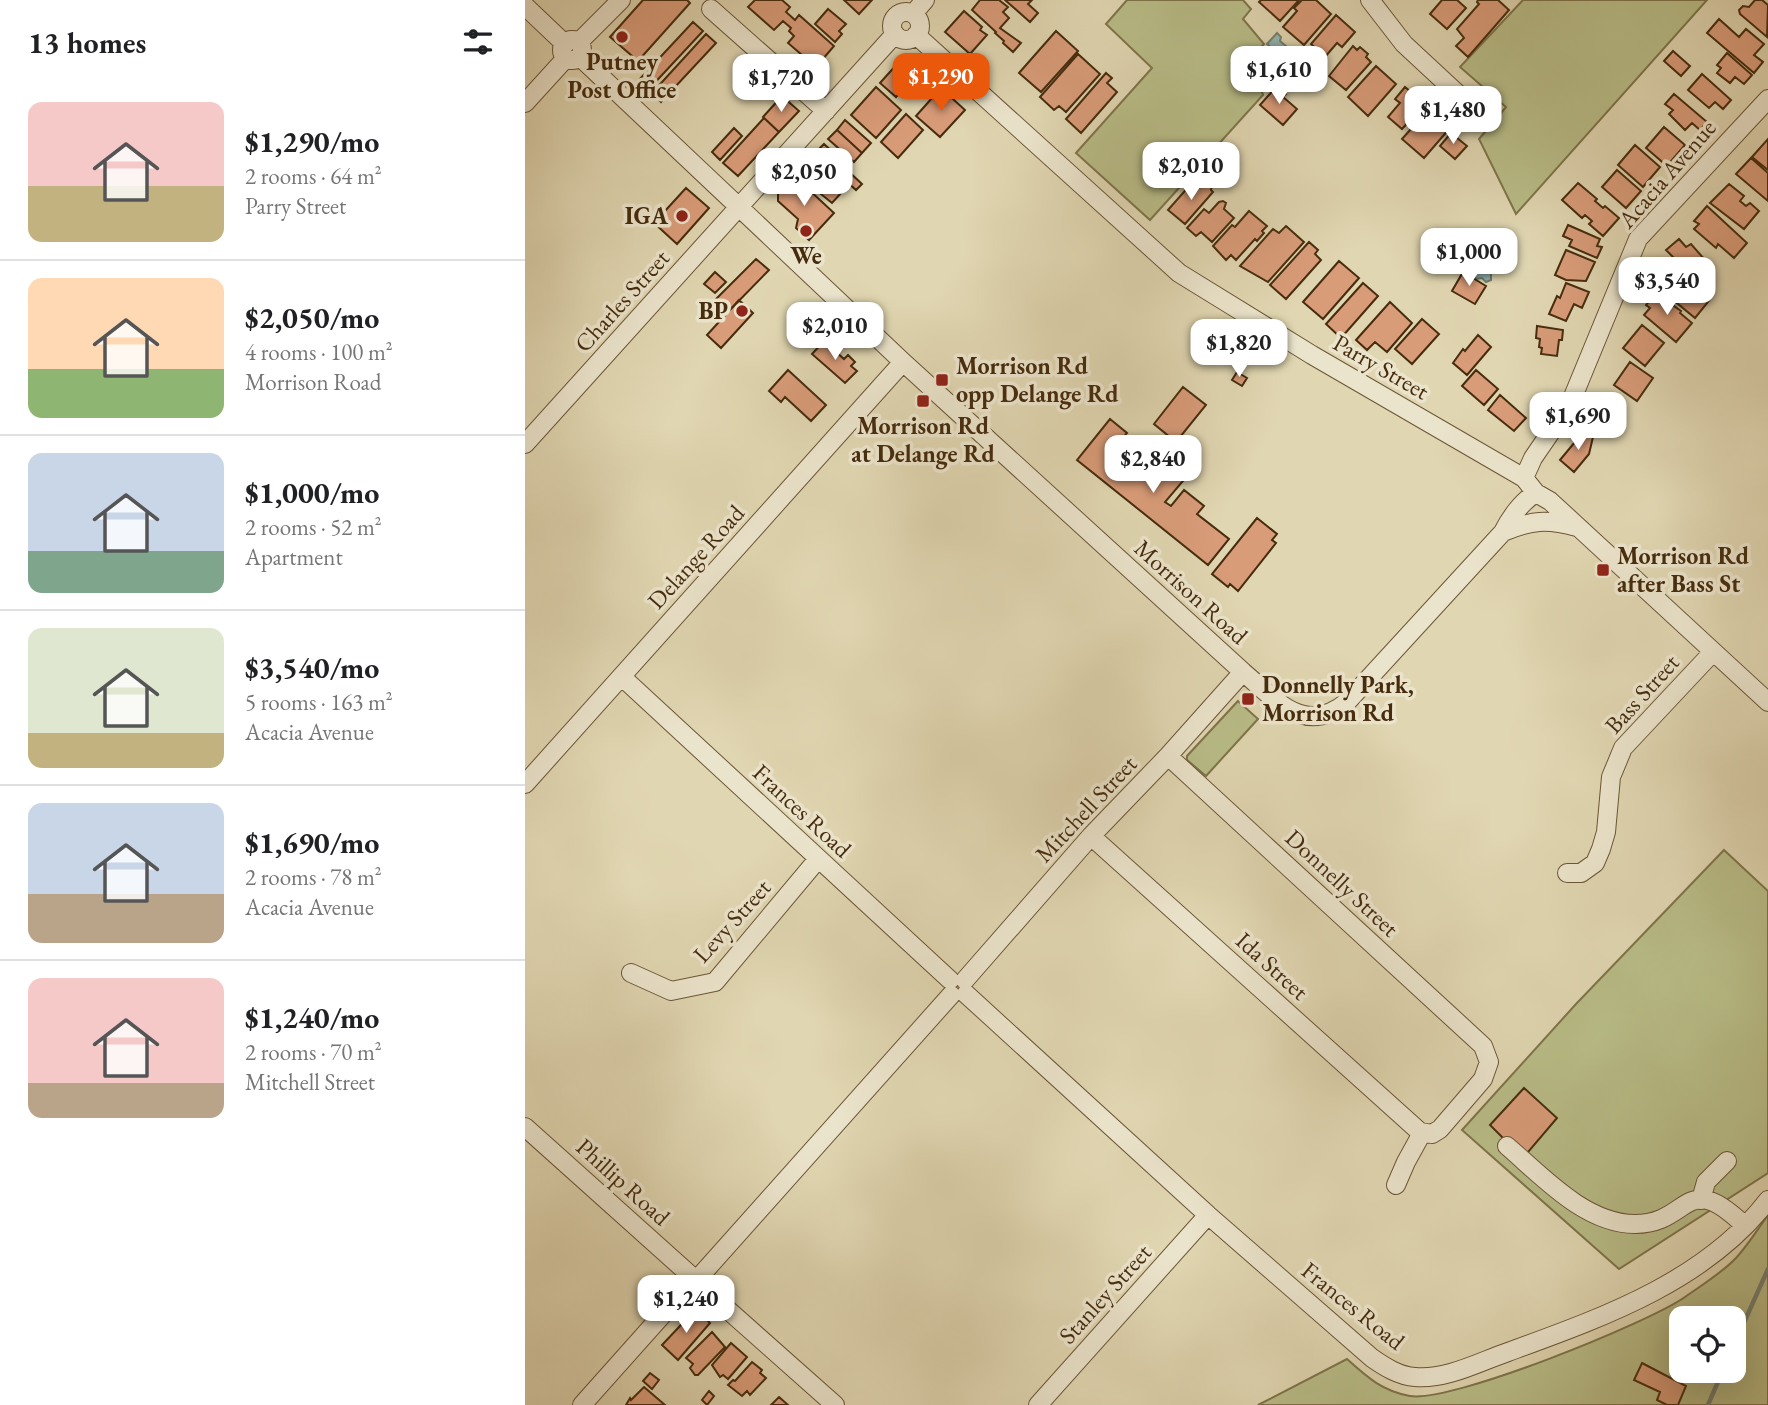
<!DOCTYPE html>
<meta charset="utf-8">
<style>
:root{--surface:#fff;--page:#f2f2f2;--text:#202124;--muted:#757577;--line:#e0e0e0;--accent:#ea580c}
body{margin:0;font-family:"EB Garamond",serif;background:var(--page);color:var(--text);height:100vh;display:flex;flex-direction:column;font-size:26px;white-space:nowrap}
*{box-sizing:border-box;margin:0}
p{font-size:23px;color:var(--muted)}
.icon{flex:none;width:38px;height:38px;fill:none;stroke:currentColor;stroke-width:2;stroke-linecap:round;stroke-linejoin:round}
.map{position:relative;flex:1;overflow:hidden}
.panel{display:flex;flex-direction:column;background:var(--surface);width:525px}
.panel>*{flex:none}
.controls{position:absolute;left:1144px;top:1306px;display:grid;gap:14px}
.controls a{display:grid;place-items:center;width:77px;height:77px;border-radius:14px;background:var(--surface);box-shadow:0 7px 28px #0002;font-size:35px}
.price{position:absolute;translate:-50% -60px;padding:0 16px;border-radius:14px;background:#fff;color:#222;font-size:23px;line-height:46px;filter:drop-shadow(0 2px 4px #0008)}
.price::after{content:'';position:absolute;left:50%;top:42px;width:21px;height:16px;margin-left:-10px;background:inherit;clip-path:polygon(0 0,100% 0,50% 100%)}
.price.selected{background:var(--accent);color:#fff}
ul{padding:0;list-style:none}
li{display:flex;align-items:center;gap:21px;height:175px;padding:0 28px}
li+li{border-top:2px solid var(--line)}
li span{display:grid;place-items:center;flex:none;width:196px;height:140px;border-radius:14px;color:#555}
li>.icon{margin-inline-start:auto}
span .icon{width:84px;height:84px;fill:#fffc;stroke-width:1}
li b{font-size:30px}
h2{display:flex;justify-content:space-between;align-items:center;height:84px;padding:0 28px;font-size:30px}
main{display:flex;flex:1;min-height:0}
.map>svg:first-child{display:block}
.green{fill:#b8bc87;stroke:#7f744a;stroke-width:2;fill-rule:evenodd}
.water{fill:#95b8b2;stroke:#758070;stroke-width:2}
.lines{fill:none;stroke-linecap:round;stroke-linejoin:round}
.stream{stroke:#758070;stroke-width:4.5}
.building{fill:#d99c79;stroke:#462c0d;stroke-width:2}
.minor-casing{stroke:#6c5636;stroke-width:20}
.minor{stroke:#ebe4cc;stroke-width:18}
.poi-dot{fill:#8f2418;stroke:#ebe4cc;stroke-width:2.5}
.labels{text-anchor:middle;stroke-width:7;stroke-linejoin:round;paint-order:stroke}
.poi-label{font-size:24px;font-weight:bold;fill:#462c0d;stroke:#ebe4cc}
.street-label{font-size:24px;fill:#462c0d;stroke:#ebe4cc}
</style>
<main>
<section class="panel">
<h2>13 homes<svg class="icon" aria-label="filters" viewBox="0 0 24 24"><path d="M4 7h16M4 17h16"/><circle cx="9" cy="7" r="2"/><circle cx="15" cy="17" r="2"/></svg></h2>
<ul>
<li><span style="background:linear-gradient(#f6c9c9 60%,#c2b280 0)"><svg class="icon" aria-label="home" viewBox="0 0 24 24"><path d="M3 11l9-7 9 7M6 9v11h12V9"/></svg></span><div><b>$1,290/mo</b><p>2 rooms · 64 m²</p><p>Parry Street</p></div></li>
<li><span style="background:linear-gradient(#ffd9b3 65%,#8fb573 0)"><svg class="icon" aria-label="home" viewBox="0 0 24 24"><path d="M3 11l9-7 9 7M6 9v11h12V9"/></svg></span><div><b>$2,050/mo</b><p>4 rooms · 100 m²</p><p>Morrison Road</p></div></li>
<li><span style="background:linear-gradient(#c9d6e8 70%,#7fa58c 0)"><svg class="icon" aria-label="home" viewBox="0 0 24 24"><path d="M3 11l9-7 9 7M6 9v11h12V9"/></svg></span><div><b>$1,000/mo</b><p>2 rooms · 52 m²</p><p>Apartment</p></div></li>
<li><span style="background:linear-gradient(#dfe7d0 75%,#c2b280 0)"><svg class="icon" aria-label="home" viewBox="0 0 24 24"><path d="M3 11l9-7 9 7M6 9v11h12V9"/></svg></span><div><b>$3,540/mo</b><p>5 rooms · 163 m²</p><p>Acacia Avenue</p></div></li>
<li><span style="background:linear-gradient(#c9d6e8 65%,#b9a48a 0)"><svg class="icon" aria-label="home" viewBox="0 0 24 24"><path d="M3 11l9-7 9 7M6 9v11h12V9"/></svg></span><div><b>$1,690/mo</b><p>2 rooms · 78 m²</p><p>Acacia Avenue</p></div></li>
<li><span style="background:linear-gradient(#f6c9c9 75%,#b9a48a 0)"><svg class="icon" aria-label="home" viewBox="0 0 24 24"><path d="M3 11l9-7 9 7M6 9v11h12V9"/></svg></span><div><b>$1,240/mo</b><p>2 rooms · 70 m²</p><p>Mitchell Street</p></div></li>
</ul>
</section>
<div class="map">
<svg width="1243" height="1405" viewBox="0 0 1243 1405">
<rect width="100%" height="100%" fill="#e0d6b1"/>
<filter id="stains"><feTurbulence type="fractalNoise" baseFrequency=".00286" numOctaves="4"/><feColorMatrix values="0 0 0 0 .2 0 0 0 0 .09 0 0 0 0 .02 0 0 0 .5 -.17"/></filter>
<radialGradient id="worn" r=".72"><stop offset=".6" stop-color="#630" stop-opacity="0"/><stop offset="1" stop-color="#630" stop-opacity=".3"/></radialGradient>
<!-- green -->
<path class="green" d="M602 0H718L726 9 718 19 739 44 727 58 738 95 625 220 551 153 627 68 581 24Z
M998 0H1182L991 214 954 139 981 107 935 67Z
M713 701 733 719 681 776 662 760V756Z
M1199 850 1243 891V1173L1094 1269 937 1130 1051 1004Z
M1243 1215V1405H733L822 1359C842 1377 857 1391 885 1396 926 1403 1123 1323 1160 1297 1177 1285 1198 1272 1211 1258 1223 1245 1233 1229 1243 1215ZM1157 1318H1209V1370H1157Z"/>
<!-- water -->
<path class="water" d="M752 33 756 37 755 41 769 53 762 61 742 44Z
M952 265 966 274V280L961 282 957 278 951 279 946 269Z"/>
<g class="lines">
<!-- stream -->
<path class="stream" d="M1209 1345 1243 1269
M1183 1405 1198 1370"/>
</g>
<!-- building -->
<path class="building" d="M118 0H162L165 3 113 61 85 37Z
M230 0H257L265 7 261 12 270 20 274 15 309 46 291 67 263 43 269 36 264 31 266 28 258 21 249 30 223 7Z
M319 0H347L334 14Z
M455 0H474L483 7 478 12 484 18 475 28 496 43 488 52 478 43 479 41 470 33 471 32 447 10Z
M480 0H507L503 4 513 13 505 22Z
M736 0H774L755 21 734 2Z
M777 0H791L806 14 779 45 758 27 772 11 769 8Z
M917 0H932L941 8 922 29 905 14Z
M953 0H973L984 10 943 57 931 46 939 38 932 29 954 4 952 2Z
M1230 0H1237L1243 5 1242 37 1215 14 1214 10 1218 6 1224 7Z
M303 9 321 24 314 31 317 34 310 42 290 24Z
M439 11 457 27 455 30 462 35 445 54 420 32Z
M811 15 830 32 817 47 812 43 800 57 786 44Z
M1194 19 1214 37 1221 29 1239 44 1229 55 1238 62 1229 73 1182 33Z
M168 22 178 31 123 90 113 81Z
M531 31 553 51 516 92 494 73Z
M181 34 191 43 136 102 127 93Z
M828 46 832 50 835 47 843 54 841 57 846 62 821 90 804 76Z
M1148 51 1165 66 1156 76 1139 61Z
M1202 53 1227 75 1219 84 1210 77 1205 83 1192 73 1196 68 1192 65Z
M553 54 575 74 541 112 534 106 529 110 515 97Z
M373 63H388L396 70 371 97 355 83Z
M851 66 871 84 843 116 823 97Z
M581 73 587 78 582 83 592 92 556 133 541 119Z
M1177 74 1206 100 1198 109 1190 102 1184 108 1163 90Z
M752 86 761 94 758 97 772 109 758 125 735 105Z
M351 87 376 110 351 138 326 115Z
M880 87 900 104 877 129 863 117 875 103 870 99Z
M416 88 440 110 415 137 391 116Z
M1149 94 1182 122 1175 130 1167 123 1160 130 1144 114 1148 110 1140 104Z
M257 96 274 111 254 132 238 117Z
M904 109 925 128 899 158 877 139Z
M381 114 398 130 373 158 356 142Z
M239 118 254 132 213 176 198 163Z
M320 120 346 143 337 153 312 130Z
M1139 127 1160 145 1142 166 1121 148Z
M209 128 217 136 195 160 187 152Z
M312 130 337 153 329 162 303 139Z
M926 133 942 146 930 159 915 146Z
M1243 139V170L1227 157Z
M299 144 324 167 322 170 337 184 331 190 290 153Z
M1110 145 1135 167 1118 187 1093 165Z
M286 158 313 183 311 185 318 191 307 203 271 174Z
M1226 158 1243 173V201L1211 174Z
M1092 170 1116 191 1101 208 1077 187Z
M269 176 309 213 284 240 271 228 273 219 253 201V194Z
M680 182 687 185 686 190 688 192 660 224 643 210 665 185 669 188 676 187Z
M1053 183 1072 199 1070 201 1078 208 1080 206 1094 218 1078 236 1064 224 1067 221 1060 215 1057 218 1037 200Z
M1204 184 1219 196 1215 201 1221 206 1225 203 1234 211 1219 229 1185 203Z
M161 188 184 208 152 244 129 223Z
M698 201 701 203 699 209 709 218 687 242 676 232 671 236 662 228 679 209 684 213 694 202Z
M1182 206 1222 243 1209 258 1193 244 1191 248 1169 229 1174 224 1169 221Z
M724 211 742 226 737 231 739 233 732 241 730 239 711 260 706 255 701 260 688 246 707 225 710 227Z
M1043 225 1075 239 1072 246 1077 247 1072 258 1044 246 1047 240 1038 236Z
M761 226 779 242 743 282 715 266 748 229 754 233Z
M1154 239 1161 247 1166 244 1180 260 1165 274 1141 250Z
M784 242 793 250 790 254 796 260 761 299 745 285Z
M1041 250 1070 262 1061 281 1041 280 1030 275Z
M231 259 244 270 199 316 186 304Z
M1142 259 1187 297 1170 318 1129 284 1137 274 1133 271Z
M814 261 834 278 798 319 778 302Z
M190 272 201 282 190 293 179 284Z
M938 272 961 286 950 304 927 291Z
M838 283 853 296 816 338 801 324Z
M1041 283 1064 292 1057 308 1049 304 1041 321 1024 314 1032 296 1035 298Z
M1131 293 1156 311 1155 313 1167 323 1151 342 1119 315 1125 308 1121 305Z
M214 300 228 313 196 348 182 335Z
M865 302 887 323 862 352 850 342 842 350 831 340Z
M897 319 914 334 887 364 870 349Z
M1117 325 1139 343 1120 366 1098 348Z
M1012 326 1038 330 1037 340H1034L1032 356 1016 354 1017 348 1014 347 1015 339 1011 338Z
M953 335 966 347 942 375 928 363 938 349 940 351Z
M299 341 319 359 323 355 330 362 326 366 332 371 320 383 287 354Z
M1105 362 1128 378 1112 401 1089 385Z
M263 370 301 405 286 421 260 397 256 402 244 391Z
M951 370 973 389 959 405 937 386Z
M712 372 722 378 717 386 707 380Z
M658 387 681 405 651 442 629 424Z
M975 395 1001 418 989 431 963 410Z
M585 419 602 433 586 452 616 476 622 468 631 474 638 465 658 481 640 502 646 506 659 490 679 506 672 514 704 539 683 565 552 460Z
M1052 434 1068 437 1064 454 1049 472 1035 460 1050 442Z
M732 518 752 534 747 540 751 543 713 591 705 584 703 587 687 574Z
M999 1088 1032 1118 998 1158 965 1125Z
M171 1309 185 1323 153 1360 137 1345Z
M187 1332 200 1347 173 1375H170L165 1368 168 1364 161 1358Z
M206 1343 222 1357 203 1379 198 1375 195 1377 187 1365Z
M227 1362 237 1370 235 1373 241 1378 225 1395 222 1391 217 1396 203 1385 208 1380 210 1381Z
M1117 1363 1161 1386 1153 1405H1142L1132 1400 1135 1392 1109 1380Z
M125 1373 134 1380 127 1389 118 1381Z
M119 1387 140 1405H101L105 1398 106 1400Z
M184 1391 189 1396 182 1405 177 1400Z
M254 1397 263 1405H246Z"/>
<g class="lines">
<defs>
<path id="minor" d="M845 0 879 44 949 109
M0 6 40 44
M186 9 301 111
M367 26a14 14 0 1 1 28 0a14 14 0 1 1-28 0Z
M388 14 400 0
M391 35 654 273 787 355 999 478 1011 493
M37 50a10 10 0 1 1 20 0a10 10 0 1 1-20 0Z
M54 42 96 0
M55 57 378 362 718 672C751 700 780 737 822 702L978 532C985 518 997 501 1011 493
M0 103 41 58
M0 444 370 34
M999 478 1008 458 1045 404 1113 239 1243 99
M1011 493 1025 501 1243 702
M978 532C1007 520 1022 519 1052 527
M97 677 425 980
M0 784 378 362
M566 836 895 1132 907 1134 915 1129 958 1079 964 1062 958 1046 643 756
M1042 873H1056L1070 863 1076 849 1081 832 1086 777 1098 748 1188 652
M106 973 146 991 190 982 293 859
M440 980 566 836 643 756 718 672
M441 994 683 1215 847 1358C860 1367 874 1376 890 1377 921 1380 954 1362 983 1352 1076 1318 1180 1282 1243 1200
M0 1127 164 1274
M982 1146C1017 1176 1060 1224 1110 1224 1166 1224 1159 1167 1220 1226
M871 1185 881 1162 897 1133
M1176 1200 1181 1182 1202 1161
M177 1274 426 995
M176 1286 310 1405
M57 1405 164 1285
M513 1405 683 1215"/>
</defs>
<!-- minor casing -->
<use href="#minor" class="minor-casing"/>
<!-- minor -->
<use href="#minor" class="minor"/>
</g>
<!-- markers -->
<g class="poi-dot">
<circle cx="97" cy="37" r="7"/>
<circle cx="157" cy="216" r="7"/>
<circle cx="281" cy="231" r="7"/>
<circle cx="217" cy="311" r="7"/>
<rect x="410" y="373" width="14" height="14" rx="3.5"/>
<rect x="391" y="394" width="14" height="14" rx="3.5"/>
<rect x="1071" y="563" width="14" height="14" rx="3.5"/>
<rect x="716" y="692" width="14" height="14" rx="3.5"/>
</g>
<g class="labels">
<!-- poi labels -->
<g class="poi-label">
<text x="97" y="70">Putney<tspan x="97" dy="28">Post Office</tspan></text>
<text x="143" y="224" text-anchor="end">IGA</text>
<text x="281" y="264">We</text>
<text x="203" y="319" text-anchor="end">BP</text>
<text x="431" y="374" text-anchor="start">Morrison Rd<tspan x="431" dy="28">opp Delange Rd</tspan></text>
<text x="398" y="434">Morrison Rd<tspan x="398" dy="28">at Delange Rd</tspan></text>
<text x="1092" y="564" text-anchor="start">Morrison Rd<tspan x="1092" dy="28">after Bass St</tspan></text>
<text x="737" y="693" text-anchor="start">Donnelly Park,<tspan x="737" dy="28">Morrison Rd</tspan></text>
</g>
<!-- street labels -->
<g class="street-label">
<text transform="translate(1142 174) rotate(-49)" y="8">Acacia Avenue</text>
<text transform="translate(97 301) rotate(-48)" y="8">Charles Street</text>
<text transform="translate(856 367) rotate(30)" y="8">Parry Street</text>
<text transform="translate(171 557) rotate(-48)" y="8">Delange Road</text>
<text transform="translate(666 592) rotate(42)" y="8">Morrison Road</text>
<text transform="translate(1117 694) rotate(-48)" y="8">Bass Street</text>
<text transform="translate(561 809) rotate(-47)" y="8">Mitchell Street</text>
<text transform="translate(277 811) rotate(43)" y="8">Frances Road</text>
<text transform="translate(817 883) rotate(43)" y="8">Donnelly Street</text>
<text transform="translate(207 921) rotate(-48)" y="8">Levy Street</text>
<text transform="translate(747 966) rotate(42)" y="8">Ida Street</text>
<text transform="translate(98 1182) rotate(42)" y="8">Phillip Road</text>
<text transform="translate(580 1294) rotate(-48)" y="8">Stanley Street</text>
<text transform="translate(828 1306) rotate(39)" y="8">Frances Road</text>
</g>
</g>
<rect width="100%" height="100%" filter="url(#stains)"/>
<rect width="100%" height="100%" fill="url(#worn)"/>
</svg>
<div class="controls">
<a><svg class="icon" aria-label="locate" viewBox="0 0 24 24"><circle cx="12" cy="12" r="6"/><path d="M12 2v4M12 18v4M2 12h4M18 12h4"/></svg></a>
</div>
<b class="price" style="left:754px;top:106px">$1,610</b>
<b class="price selected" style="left:416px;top:113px">$1,290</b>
<b class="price" style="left:256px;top:114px">$1,720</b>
<b class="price" style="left:928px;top:146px">$1,480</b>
<b class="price" style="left:666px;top:202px">$2,010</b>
<b class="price" style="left:279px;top:208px">$2,050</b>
<b class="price" style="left:944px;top:288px">$1,000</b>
<b class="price" style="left:1142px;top:317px">$3,540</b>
<b class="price" style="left:310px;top:362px">$2,010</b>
<b class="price" style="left:714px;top:379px">$1,820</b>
<b class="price" style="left:1053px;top:452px">$1,690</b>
<b class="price" style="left:628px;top:495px">$2,840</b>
<b class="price" style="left:161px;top:1335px">$1,240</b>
</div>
</main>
